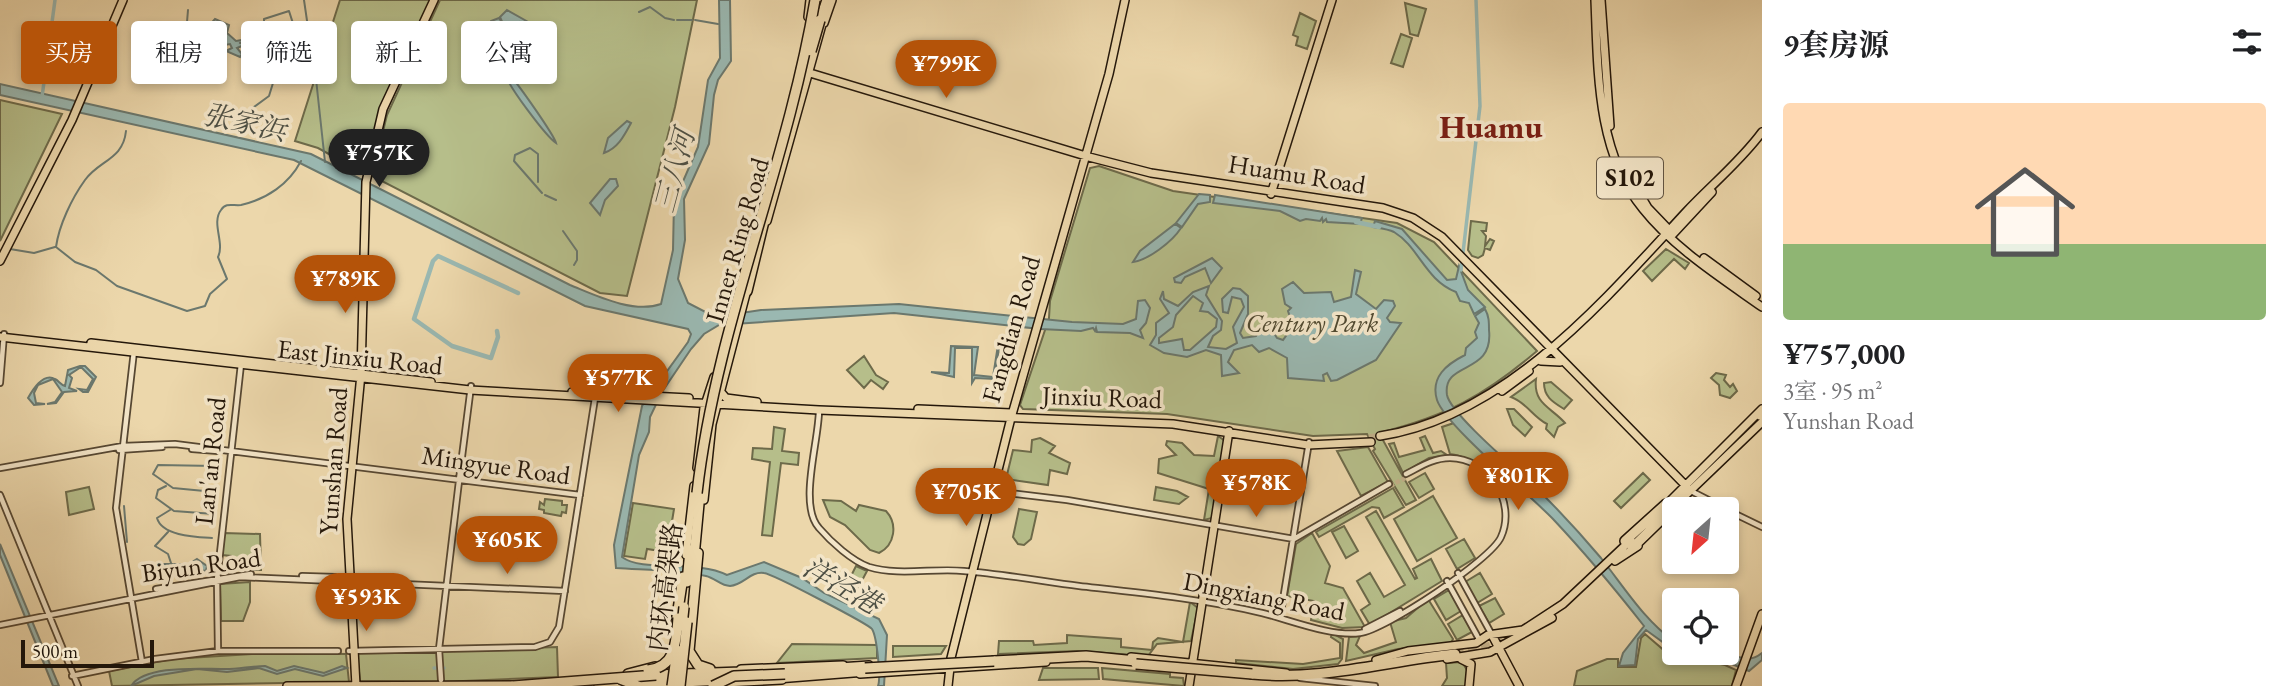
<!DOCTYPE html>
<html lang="zh">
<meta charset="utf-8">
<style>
:root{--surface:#fff;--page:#f6f6f6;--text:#202124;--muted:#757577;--line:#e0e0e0;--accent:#b45309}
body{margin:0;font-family:"EB Garamond","Noto Serif SC",serif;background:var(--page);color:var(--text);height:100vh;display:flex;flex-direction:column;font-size:26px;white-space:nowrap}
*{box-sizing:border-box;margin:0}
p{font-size:23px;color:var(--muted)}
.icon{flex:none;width:38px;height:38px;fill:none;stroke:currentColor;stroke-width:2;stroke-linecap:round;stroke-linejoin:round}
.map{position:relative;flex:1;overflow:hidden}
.drawer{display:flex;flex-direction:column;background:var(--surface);width:525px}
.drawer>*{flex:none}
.top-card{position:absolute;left:21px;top:21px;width:665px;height:63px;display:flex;gap:14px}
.needle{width:46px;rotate:207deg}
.buttons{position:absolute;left:1662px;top:497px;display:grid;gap:14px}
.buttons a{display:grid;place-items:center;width:77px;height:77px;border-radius:7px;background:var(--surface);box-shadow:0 4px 10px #0003;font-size:35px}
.scale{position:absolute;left:21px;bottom:18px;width:133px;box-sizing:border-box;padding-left:7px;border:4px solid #24170a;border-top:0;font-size:19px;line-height:24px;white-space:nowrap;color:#24170a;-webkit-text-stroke:5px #f3e5c8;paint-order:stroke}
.price{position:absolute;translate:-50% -60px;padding:0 16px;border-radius:24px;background:var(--accent);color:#fff;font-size:23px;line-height:46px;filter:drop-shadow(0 2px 4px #0008)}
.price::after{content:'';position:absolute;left:50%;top:42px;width:21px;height:16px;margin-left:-10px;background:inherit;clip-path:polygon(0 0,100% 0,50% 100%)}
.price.current{background:#222;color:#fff}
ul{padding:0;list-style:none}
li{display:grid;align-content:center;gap:14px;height:371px;padding:0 21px}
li+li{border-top:2px solid var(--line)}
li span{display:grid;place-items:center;height:217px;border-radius:7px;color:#555}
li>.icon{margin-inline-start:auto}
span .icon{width:126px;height:126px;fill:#fffc;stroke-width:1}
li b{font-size:30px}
h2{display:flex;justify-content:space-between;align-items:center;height:84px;padding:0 21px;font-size:30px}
.pill{padding:0 24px;border-radius:7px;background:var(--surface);box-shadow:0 4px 10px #0003;font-size:24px;line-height:63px}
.pill.current{background:var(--accent);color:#fff}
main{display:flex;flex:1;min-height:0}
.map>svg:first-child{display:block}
.green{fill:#b6be8a;stroke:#6d6a4a;stroke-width:2}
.water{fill:#9ab8b1;stroke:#6b786e;stroke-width:2;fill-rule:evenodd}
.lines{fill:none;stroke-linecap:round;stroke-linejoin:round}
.stream{stroke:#6b786e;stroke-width:2}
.canal{stroke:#9ab8b1;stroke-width:3.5}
.river{stroke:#9ab8b1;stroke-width:4.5}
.minor-tunnel{stroke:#c4b18b;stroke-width:4.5;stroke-dasharray:4.5 2;stroke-linecap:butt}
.major-tunnel{stroke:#c4b18b;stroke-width:7;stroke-dasharray:7 3.5;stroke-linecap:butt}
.highway-tunnel{stroke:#c4b18b;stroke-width:9;stroke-dasharray:9 4.5;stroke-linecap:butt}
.minor-casing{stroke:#564732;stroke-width:8}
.major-casing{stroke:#24170a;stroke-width:10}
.highway-casing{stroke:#24170a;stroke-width:12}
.minor{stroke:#f3e5c8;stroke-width:4.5}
.major{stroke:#ecd7ab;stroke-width:7}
.highway{stroke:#ecd7ab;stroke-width:9}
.highway-bridge-casing{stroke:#24170a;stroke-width:12;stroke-linecap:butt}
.highway-bridge{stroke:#ecd7ab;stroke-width:9}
.labels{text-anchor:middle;stroke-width:7;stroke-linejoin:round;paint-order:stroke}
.shield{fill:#f3e5c8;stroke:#625543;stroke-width:2}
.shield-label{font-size:24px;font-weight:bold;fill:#24170a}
.street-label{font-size:26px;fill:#24170a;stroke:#f3e5c8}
.park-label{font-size:26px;font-style:italic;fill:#504930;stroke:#f3e5c8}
.water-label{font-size:28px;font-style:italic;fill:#4d4f44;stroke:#f3e5c8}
.district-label{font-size:33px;font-weight:bold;fill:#7a1f14;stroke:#f3e5c8}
</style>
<main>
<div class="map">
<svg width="1762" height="686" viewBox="0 0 1762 686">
<rect width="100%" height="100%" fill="#ecd7ab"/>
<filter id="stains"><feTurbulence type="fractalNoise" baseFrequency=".00286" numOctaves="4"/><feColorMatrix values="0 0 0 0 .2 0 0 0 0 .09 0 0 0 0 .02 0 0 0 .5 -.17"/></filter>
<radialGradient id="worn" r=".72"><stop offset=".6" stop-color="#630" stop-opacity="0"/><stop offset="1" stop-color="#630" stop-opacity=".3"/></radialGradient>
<!-- green -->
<path class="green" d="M340 0H436L385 114 367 175 318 148 295 141Z
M440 0H697L675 107 627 296 600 293 372 176 387 115Z
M1405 3 1426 9 1418 36 1410 34Z
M1300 13 1316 21 1307 49 1296 45 1298 37 1293 35Z
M1401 34 1412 38 1403 67 1391 63Z
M0 100 62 114 0 241Z
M1099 166 1173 191 1397 223 1434 242 1537 351C1484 396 1447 416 1379 433L1416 500 1406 505 1373 451 1375 449 1367 434 1313 436 1167 414 1023 409 1020 405 1049 318 1050 301 1090 168Z
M1471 221 1487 223 1486 231H1482L1486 236 1485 246 1490 239 1494 241 1490 250 1485 248 1483 255 1478 258 1472 256 1468 250Z
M1666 249 1689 263 1685 269 1674 259 1652 281 1643 271Z
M864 356 876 375 888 382 883 389 871 380 864 388 847 370Z
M1716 373 1726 375 1724 380 1730 387 1733 384 1737 391 1730 398 1720 395 1719 385 1711 378Z
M1536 379C1533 404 1551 407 1565 423L1558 427 1554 437 1546 429 1547 424C1533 417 1526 402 1511 397Z
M1551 382 1572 400 1564 409C1553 402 1544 397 1544 383Z
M1507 409H1514L1532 427 1525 436 1513 425Z
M1454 423 1513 480C1497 484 1477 457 1450 454L1442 427Z
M774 427 785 429 782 451 799 453 798 465 781 463 772 536 762 535 770 462 752 459 753 448 772 449Z
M1218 436 1225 441 1212 518 1204 520 1209 489 1158 473 1159 459 1176 455 1166 445 1167 441 1182 443 1194 455 1214 456Z
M1425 436 1433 453 1441 451 1447 455 1429 458 1403 473 1389 444 1394 443 1399 457 1425 450 1420 438Z
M1040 438 1055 446 1049 453 1070 463 1067 474 1050 470 1048 485 1006 479 1013 450 1031 452 1032 440Z
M1368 447 1388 482 1361 496 1337 451Z
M1425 473 1434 489 1419 498 1409 482Z
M1643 473 1650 480 1621 508 1614 501Z
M89 487 94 509 69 515 66 492Z
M1156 487 1177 491 1188 497 1179 504 1154 500Z
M1393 488 1404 507 1384 518 1379 508 1372 507 1319 537 1316 532Z
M1433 496 1457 538 1417 561 1394 519Z
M545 499 562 501V505H567L566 513 562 512 561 516 544 513V510L539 509 540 502 544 505Z
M823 500 841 501 856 511 859 505 886 511C898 524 895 545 879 553L870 550 845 525 830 517Z
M633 503 674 509 667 552 647 549 645 559 624 556Z
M1019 509 1037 512 1031 539 1024 545 1018 544 1013 537Z
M1376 511 1415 579 1417 578 1413 569 1431 559 1442 581 1370 625 1361 610 1370 604 1357 581 1370 573 1384 597 1405 585 1366 517Z
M1344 526 1358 551 1346 558 1332 532Z
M224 533 260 534 261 570H229L231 556 222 555Z
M1312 533 1330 566 1325 583 1343 588 1365 627 1342 628 1311 620 1314 601 1287 596 1296 544Z
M1464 539 1475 558 1457 569 1446 549Z
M856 566 867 571 856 592 850 595 845 588Z
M1480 573 1492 594 1477 603 1465 582Z
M250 582V602L243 621H221L220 584Z
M1449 590 1461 611 1446 620 1434 599Z
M1495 598 1504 614 1489 623 1479 606Z
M1428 599 1453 639 1451 643 1398 649 1346 661 1349 637 1360 636 1356 645 1364 653 1396 642 1390 622 1406 618Z
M1190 602 1198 608 1191 641 1157 644 1148 656 1078 651 998 654 999 641H1033L1034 645 1067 643V635L1121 639V647L1152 650 1153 642 1158 638 1183 642Z
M1463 615 1472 632 1457 640 1448 624Z
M1332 633 1343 639 1342 659 1338 664 1293 669 1236 663V660L1303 664 1340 658V643L1331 637Z
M1645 634 1666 652 1725 665 1736 670 1732 686H1574L1577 671 1607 659H1618V667H1636L1641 638Z
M792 644 877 645V658L777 663Z
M893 646H946L941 654 893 657Z
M557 647 558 677 440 682 441 651Z
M439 651V682L360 681 357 653Z
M268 653 346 654 349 682 112 686 109 671 172 659Z
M1462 662 1467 670 1466 686H1442L1447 678 1446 663Z
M1043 668H1098L1099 679 1039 680Z
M1102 668 1170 674V677L1183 678 1184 686 1103 679Z"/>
<!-- water -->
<path class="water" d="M719 0H730L731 61 718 80 714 95 709 144 684 199 685 240 678 279 688 303 715 317 761 310 899 304 1072 322 1123 324 1136 319 1138 301 1145 300 1150 308 1146 323 1140 330 1143 338 1130 333 1097 332 1096 328 1095 331 1093 328 1081 331 1040 329 894 313 719 325 704 334 691 349 662 392 650 417 649 432 639 455 622 557C643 573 696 559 727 575L764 562 802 578 824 593 879 619 887 635 884 686H878C881 678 877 637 872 629 868 624 773 574 764 573 750 571 744 585 730 586 721 586 715 578 706 576 677 570 645 570 616 568L614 545 642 406 688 342 691 334 688 329 585 306 294 160 0 95V84L311 154 570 285C595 295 633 314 661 304L673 250 674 202 698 147 708 80 720 58Z
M507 10 530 23V27L525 28 519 22 509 26 513 42 508 56 511 60 508 73C517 82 554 135 556 143 546 136 507 85 505 73 502 58 507 45 505 31L500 28 492 32 489 28 491 21 499 18 503 24 500 17Z
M215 19 229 25 227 33 236 41 242 40V46L237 48 242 54 240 57 226 51 232 48 230 44 203 49 207 28Z
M627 121 631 123C624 136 618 148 604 153L608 138Z
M610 179H616L618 186 605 200 600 215 590 203Z
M1199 194 1210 195V202L1198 204 1182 227 1176 223Z
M1215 195 1362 218 1360 224 1327 222 1326 219 1323 222 1322 218 1320 221 1306 219 1300 221 1280 211 1213 203Z
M1375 221 1402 229 1447 280 1456 279 1459 266 1468 290 1485 307 1474 314 1469 303 1460 301 1456 292C1425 280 1419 247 1394 232 1388 229 1379 228 1373 227Z
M1175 224 1181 228C1172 242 1148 260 1133 262L1140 251Z
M1212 258 1222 268 1211 283 1205 268 1185 277 1181 283 1175 282 1174 278Z
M1355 270 1361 272 1356 294 1376 309 1384 300 1393 301 1395 306 1387 318 1390 322 1401 323 1376 360 1337 380 1331 381 1327 373 1323 375 1324 381 1288 378 1287 358 1269 348 1259 352 1252 345 1234 350 1228 362 1239 373 1222 376 1221 355 1206 350 1187 357 1164 353 1150 345 1156 335V323L1169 313 1160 299 1163 291 1164 299 1178 306 1193 292 1209 286 1206 295 1222 321 1221 330 1213 336 1208 347 1226 349 1237 343 1233 327 1244 307 1241 299 1232 297 1228 313 1223 312 1222 299 1233 288 1240 289 1248 296V314L1240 333 1243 338 1256 336 1262 324 1270 327 1277 338 1283 340 1293 326 1288 311 1291 308 1285 304 1282 289 1293 282 1304 293 1331 292 1334 302 1351 297ZM1193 296 1203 303 1200 311 1208 312 1217 319 1216 327 1190 350H1184L1182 339 1159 343V338L1173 327 1176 315Z
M1485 309C1489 316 1489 322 1489 330 1494 376 1442 360 1447 395 1450 413 1515 468 1531 483 1556 507 1579 532 1601 558 1624 587 1644 620 1675 642V651L1646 630 1638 639 1635 665 1619 666 1623 653 1644 626C1615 589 1585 553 1553 519 1530 495 1445 425 1437 400 1430 377 1447 364 1465 355L1466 348 1477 338 1475 332 1479 323 1475 316Z
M998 345H1001L1010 355 1008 361 1006 351 999 347 995 379 975 378 972 383V348H955L954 377 931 372 949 373 951 346 978 347 974 375 993 377Z
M80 366H85L96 377 88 392H83L79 389 87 390 93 379 81 367 69 375 72 378 69 388 77 391 64 392 56 403 47 404 55 402 62 392 53 379 38 385 34 393 36 403 45 404 34 405 28 398C32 391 43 372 55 379 59 381 61 385 65 386L68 370Z
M0 544 59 686H53L0 555Z
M197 559 207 566 206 571 186 567C178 574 158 578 147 575L144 569 147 564H189Z
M1680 653C1694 653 1712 650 1725 653 1740 656 1748 664 1762 653V660L1749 671 1722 660Z
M265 666 277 671 294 666 324 673 342 666 347 668 323 676 295 669 277 674 259 668 227 672 197 669 154 676 131 686C145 665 198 669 221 669 236 670 250 666 265 666Z"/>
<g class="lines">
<!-- stream -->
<path class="stream" d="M304 0 311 48
M188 10 187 22H196L206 30
M639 12 650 7 665 18 674 20
M677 20H692
M695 20 718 24
M240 43 255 40
M170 78 181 75 188 79 192 58 201 55 206 48
M316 79 325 162
M232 123 269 96 273 83C270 78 266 74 262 69L256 39 258 31 264 26V19L289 11C299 46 308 35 282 69L265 73
M126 131C123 160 99 160 85 180 72 198 59 225 56 247L75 262 96 270 117 286 187 311 205 306 210 294 227 279 218 257C225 243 211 223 221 210 226 202 233 206 241 205 267 199 289 184 301 161
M538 182V154L530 148 515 155 514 161 542 193
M545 195 556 200
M563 231 577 251V260L574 265
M10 249 34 253 55 247
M215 466 158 465 153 474 173 488 215 492
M166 486 158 490 156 498 174 511 214 514
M124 506 127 542
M170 510 157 518C162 536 196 537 212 538
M168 532 155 546 168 554 171 563"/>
<!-- canal -->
<path class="canal" d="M42 97 55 0
M1461 270 1480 106 1476 0
M434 668H444"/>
<!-- river -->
<path class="river" d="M1356 222 1379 227
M497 331 498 337 491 358 452 346 414 319 433 261 438 256 518 293"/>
<!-- minor-tunnel -->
<path class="minor-tunnel" d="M1390 486 1407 477"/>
<!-- major-tunnel -->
<path class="major-tunnel" d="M1369 438 1380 436"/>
<!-- highway-tunnel -->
<path class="highway-tunnel" d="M1494 641 1524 631
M1455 654 1501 644"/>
<defs>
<path id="minor" d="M134 351 116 508 142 662
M0 383 4 334
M819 410C819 441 798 505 819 528 831 542 852 561 869 567 898 576 934 568 964 571 1002 574 1041 581 1079 586 1141 593 1202 599 1262 613 1290 620 1332 637 1360 633 1385 630 1491 560 1501 537 1517 501 1488 458 1450 458 1433 458 1420 467 1406 474
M192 449 218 451
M119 450 162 447
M0 468 123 446 175 444 580 495
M459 480 471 386
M992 491 1067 500 1294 539 1389 484
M1691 491 1726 509
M0 495 78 686
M1727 510 1762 527
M1458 573 1492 635
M302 576 335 577
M1447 581 1480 641
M156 589 251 574
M1280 618 1309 442
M0 625 240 577 565 591
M1365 629 1400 611
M218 651 217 580 241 364
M349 651 535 647 550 642 559 627 595 398
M72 676 155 659 218 651H338
M1300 678 1375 686
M441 680 439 649 459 481"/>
<path id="major" d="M1595 0C1598 70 1596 152 1643 209 1674 248 1721 278 1762 307
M1601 0 1610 126
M808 17 810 0
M824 23 832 0
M800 70 1089 157 1151 173 1383 208 1413 218 1442 237 1690 490
M1629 176 1648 208 1672 233
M1271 194 1332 0
M767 221 823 21
M1672 235 1712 192
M1704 258 1756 296
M0 261 72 120 123 0
M0 337 470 390 819 410 1173 424 1308 445 1371 442
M91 343 431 382
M1541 361 1560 362
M720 391 726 398 757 402
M1502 391 1529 371
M572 392 689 398
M918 409 1011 413
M1380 436C1505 417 1603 302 1685 213 1710 186 1740 162 1762 132
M697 468 704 408 714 377
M704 500 712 424 748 286
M1664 507 1762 409
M1664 516 1762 422
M686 555 694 486
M1615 561 1638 546
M1492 635 1519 686
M1131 657 1286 673
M1447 659 1490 652 1552 618
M1461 659 1471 664 1469 686
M1376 660 1408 651 1476 643 1488 635 1523 630 1563 604 1631 540
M839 667 869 665
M860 674 1046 662
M724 683 782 680
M287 686 518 685
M356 686 347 519 361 374 366 182 383 109 434 0
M948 686 951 658 1011 418 1109 74 1125 0
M1189 686 1229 431
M1736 686 1762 614"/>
<path id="highway" d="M820 20 827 0
M747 291 765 217
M1760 415 1762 413
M1625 541 1666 504
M1632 548 1666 515
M698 553 689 651 698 665 710 669
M694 557 700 493
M687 582 690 550
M676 623 683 577
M994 661 1086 656 1136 661
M741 670 843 666
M628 674 655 667
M1252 674C1322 681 1386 661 1455 654
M656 675 741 672
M777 678 866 671
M599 686 724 680"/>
</defs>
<!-- minor casing -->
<use href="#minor" class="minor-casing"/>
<!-- major casing -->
<use href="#major" class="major-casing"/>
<!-- highway casing -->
<use href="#highway" class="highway-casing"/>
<!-- minor -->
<use href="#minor" class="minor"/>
<!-- major -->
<use href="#major" class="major"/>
<!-- highway -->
<use href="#highway" class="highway"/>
<defs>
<path id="highway-bridge" d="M811 51 820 20
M697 493C716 325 787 167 815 0
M682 626 684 607
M1136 664 1252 674
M865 668 994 661
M648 670C677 667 676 640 678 618
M620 679 638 686
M513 686 656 675
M672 686 677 650
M680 686 687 622
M713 686 734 676 785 674"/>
</defs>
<!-- highway-bridge casing -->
<use href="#highway-bridge" class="highway-bridge-casing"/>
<!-- highway-bridge -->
<use href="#highway-bridge" class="highway-bridge"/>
</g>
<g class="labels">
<!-- shield labels -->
<rect class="shield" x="1597" y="157.5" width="66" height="41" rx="5"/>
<g class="shield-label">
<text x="1630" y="186">S102</text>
</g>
<!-- street labels -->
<g class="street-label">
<text transform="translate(1297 174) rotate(9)" y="9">Huamu Road</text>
<text transform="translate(737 240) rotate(-74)" y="9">Inner Ring Road</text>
<text transform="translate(1011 329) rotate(-74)" y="9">Fangdian Road</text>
<text transform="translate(360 357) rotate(6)" y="9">East Jinxiu Road</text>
<text transform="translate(1102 397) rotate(2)" y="9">Jinxiu Road</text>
<text transform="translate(210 461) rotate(-84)" y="9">Lan'an Road</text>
<text transform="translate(333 461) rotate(-86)" y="9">Yunshan Road</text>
<text transform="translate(496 465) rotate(8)" y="9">Mingyue Road</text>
<text transform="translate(201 565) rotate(-8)" y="9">Biyun Road</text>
<text transform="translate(665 587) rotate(-83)" y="9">内环高架路</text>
<text transform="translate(1264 596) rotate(11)" y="9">Dingxiang Road</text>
</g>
<!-- park labels -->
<g class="park-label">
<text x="1312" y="332">Century Park</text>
</g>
<!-- water labels -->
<g class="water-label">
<text transform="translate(245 122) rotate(12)" y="10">张家浜</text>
<text transform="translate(674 171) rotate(-75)" y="10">三八河</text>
<text transform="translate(842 585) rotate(30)" y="10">洋泾港</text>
</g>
<!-- district labels -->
<g class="district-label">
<text x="1491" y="138">Huamu</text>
</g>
</g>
<rect width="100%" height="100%" filter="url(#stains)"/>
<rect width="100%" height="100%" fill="url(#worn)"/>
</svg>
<div class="buttons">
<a><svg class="needle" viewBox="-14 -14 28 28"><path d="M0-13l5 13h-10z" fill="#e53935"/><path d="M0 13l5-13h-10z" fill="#757577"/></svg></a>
<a><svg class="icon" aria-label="locate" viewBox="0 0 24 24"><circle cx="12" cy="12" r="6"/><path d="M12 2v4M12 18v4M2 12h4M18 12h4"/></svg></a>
</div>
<div class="scale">500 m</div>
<b class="price" style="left:946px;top:100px">¥799K</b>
<b class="price current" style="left:379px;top:189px">¥757K</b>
<b class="price" style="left:345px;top:315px">¥789K</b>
<b class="price" style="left:618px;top:414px">¥577K</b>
<b class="price" style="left:1518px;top:512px">¥801K</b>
<b class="price" style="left:1256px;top:519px">¥578K</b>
<b class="price" style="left:966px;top:528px">¥705K</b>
<b class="price" style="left:507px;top:576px">¥605K</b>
<b class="price" style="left:366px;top:633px">¥593K</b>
<div class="top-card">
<a class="pill current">买房</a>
<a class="pill">租房</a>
<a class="pill">筛选</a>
<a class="pill">新上</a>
<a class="pill">公寓</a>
</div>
</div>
<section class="drawer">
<h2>9套房源<svg class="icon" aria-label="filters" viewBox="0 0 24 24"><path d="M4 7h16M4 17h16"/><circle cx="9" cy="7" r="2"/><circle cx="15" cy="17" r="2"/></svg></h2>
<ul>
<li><span style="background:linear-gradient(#ffd9b3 65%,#8fb573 0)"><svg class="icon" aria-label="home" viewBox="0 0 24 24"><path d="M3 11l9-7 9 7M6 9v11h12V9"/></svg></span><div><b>¥757,000</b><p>3室 · 95 m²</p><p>Yunshan Road</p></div></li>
</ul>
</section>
</main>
